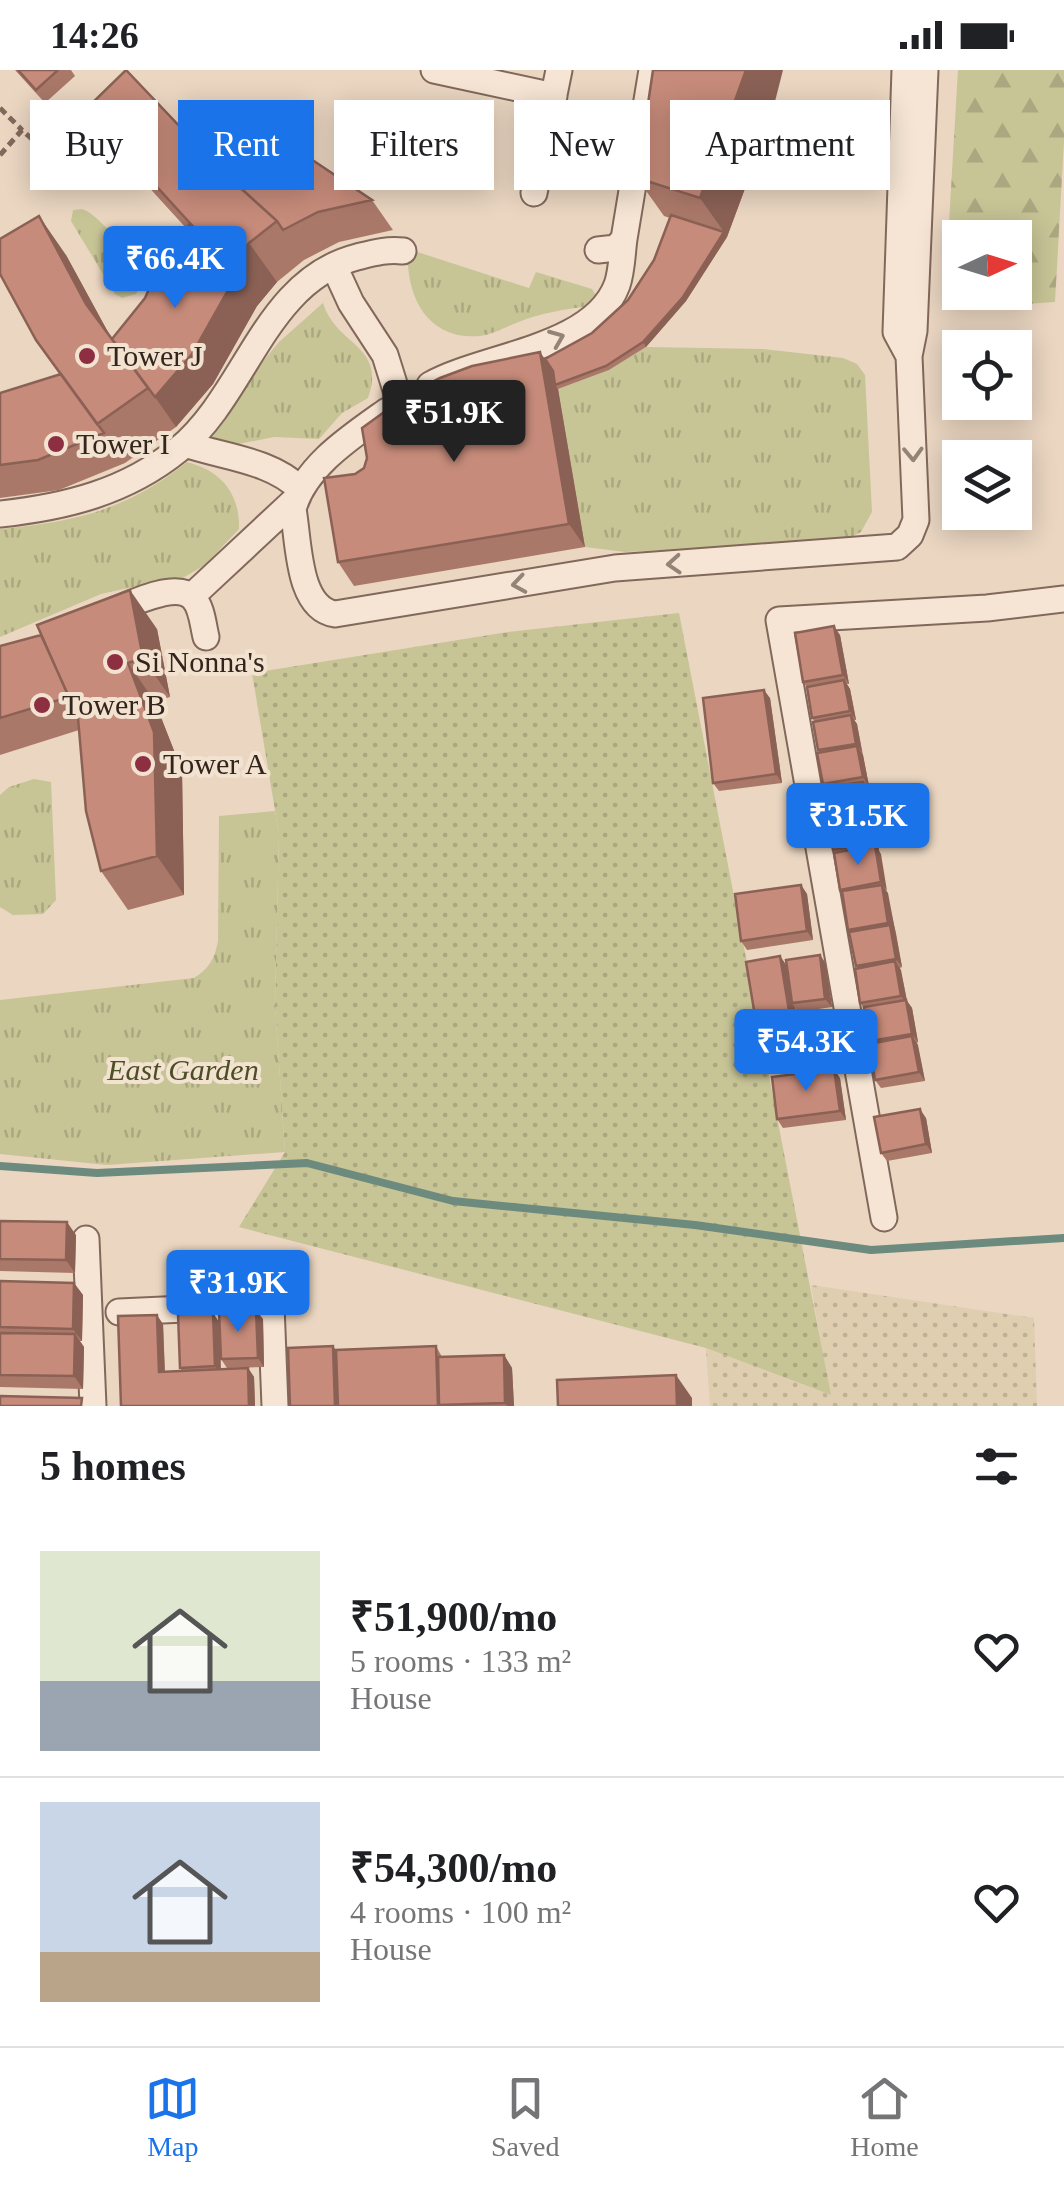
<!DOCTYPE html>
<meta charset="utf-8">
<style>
:root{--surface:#fff;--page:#f6f6f6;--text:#202124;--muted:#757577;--line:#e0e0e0;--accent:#1a73e8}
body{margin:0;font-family:Georgia,serif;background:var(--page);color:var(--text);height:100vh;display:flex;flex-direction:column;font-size:38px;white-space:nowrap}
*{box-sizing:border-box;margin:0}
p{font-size:32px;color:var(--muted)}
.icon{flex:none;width:55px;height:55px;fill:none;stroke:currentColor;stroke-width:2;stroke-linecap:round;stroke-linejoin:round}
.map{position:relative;height:1336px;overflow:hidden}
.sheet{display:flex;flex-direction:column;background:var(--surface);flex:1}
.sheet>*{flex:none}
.guide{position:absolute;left:30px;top:30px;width:1005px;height:90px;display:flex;gap:20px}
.needle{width:65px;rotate:86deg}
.buttons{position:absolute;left:942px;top:150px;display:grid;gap:20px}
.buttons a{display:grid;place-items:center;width:90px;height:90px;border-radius:0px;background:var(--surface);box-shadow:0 5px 25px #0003;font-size:50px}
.price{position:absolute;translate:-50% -85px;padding:0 22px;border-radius:10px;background:var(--accent);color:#fff;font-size:32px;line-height:65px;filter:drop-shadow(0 2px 5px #0008)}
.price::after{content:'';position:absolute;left:50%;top:60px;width:30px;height:22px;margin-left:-15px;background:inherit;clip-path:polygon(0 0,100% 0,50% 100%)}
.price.current{background:#222;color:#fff}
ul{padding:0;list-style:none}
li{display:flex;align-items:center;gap:30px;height:250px;padding:0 40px}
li+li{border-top:2px solid var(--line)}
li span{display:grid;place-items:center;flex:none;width:280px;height:200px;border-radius:0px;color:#555}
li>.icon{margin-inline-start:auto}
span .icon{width:120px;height:120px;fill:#fffc;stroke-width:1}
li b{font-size:42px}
h2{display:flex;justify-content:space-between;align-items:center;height:120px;padding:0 40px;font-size:42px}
.chip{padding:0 35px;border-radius:0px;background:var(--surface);box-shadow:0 5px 25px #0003;font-size:35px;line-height:90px}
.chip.current{background:var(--accent);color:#fff}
.status{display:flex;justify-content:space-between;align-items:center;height:70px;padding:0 50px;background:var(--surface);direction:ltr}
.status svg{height:28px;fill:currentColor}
.tab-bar{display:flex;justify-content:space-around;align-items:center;height:140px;border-top:2px solid var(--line);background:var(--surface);font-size:28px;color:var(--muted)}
.tab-bar a{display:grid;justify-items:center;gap:5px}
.tab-bar .current{color:var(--accent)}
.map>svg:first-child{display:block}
.farmland{fill:url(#farmland-dots)}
.grass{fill:url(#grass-dots)}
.forest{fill:url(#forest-firs);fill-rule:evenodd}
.park{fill:url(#park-tufts)}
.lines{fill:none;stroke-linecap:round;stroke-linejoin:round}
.stream{stroke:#6c8a7d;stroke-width:8}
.minor-casing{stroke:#82685a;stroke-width:29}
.path{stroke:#82685a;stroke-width:5;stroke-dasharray:8 5;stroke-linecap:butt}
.minor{stroke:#f6e5d4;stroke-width:25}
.wall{fill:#aa7869}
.shaded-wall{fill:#8b6155}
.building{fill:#c68b7a;stroke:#8b6155;stroke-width:2.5}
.oneway{stroke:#948478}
.poi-dot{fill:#8d2f41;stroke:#f2e2d0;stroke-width:4}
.labels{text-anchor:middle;stroke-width:8;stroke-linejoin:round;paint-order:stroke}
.poi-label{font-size:30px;fill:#33241d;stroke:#f2e2d0;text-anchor:start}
.park-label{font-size:30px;font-style:italic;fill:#4c4e25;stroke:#f2e2d0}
</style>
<div class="status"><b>14:26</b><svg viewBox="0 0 49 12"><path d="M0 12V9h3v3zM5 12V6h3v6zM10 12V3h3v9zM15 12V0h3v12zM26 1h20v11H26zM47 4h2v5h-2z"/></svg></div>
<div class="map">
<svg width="1064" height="1336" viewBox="0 0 1064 1336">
<defs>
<pattern id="farmland-dots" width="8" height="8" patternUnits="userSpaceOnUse" patternTransform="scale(2.5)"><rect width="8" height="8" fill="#dfceaf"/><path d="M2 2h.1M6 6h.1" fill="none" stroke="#c0b196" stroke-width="1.8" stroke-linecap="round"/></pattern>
<pattern id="grass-dots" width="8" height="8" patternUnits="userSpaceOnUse" patternTransform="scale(2.5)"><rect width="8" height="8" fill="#c7c496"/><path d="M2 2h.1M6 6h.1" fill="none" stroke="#aba881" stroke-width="1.8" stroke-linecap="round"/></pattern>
<pattern id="forest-firs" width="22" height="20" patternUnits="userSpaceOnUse" patternTransform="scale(2.5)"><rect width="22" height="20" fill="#c7c496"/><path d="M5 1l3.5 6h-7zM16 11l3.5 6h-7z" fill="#aba881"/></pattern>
<pattern id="park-tufts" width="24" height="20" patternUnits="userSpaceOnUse" patternTransform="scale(2.5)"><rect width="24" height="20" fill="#c7c496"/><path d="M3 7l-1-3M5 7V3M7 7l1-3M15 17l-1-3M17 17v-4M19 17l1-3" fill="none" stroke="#aba881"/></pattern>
</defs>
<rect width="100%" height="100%" fill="#ead6c1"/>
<!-- farmland -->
<path class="farmland" d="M811 1215 1034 1248 1037 1336H710L706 1278 830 1325Z"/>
<!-- grass -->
<path class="grass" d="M679 543 831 1325 706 1278 239 1157 285 1082 275 934 279 764 252 603 508 562Z"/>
<!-- forest -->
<path class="forest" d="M958 0H1064V71L1055 232 959 239 944 237ZM960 168H1015V222H960Z"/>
<!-- park -->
<path class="park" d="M82 139C101 145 139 194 142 213L136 224 122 228 115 224 71 151 73 140Z
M408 179 529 218 536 202 592 219 597 227 591 236C565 239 540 243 516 253 503 258 494 264 480 266 427 271 405 225 408 179Z
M323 233C336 276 387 275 368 328L342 343 319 369 274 367 228 376 212 371 213 366 259 296 279 272Z
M646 277 763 279 843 288 857 294 865 305 872 442 861 462 842 471 625 482 585 477 558 319 609 300Z
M187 392C221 401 240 423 239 459L205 495 174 513 147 514 101 524 0 567V459C75 452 127 440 187 392Z
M34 709 51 712 56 830 43 844 13 845 0 837V725L9 717Z
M275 741 279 764 275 934 285 1082 107 1095 0 1084V930L194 908C209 899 215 888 218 871L219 746Z"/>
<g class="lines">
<!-- stream -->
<path class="stream" d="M0 1096 97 1103 307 1093 453 1131 695 1155 871 1180 1064 1168"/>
<defs>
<path id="minor" d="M434 0 554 26
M905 0 896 262 909 286
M534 123 559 0
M598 180 616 178 624 169 652 0
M334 196 351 233 385 285 400 333
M430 315C483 285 593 279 617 215 622 201 622 183 624 169
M387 341C352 366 305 396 293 439 299 471 297 538 335 544L615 498 897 477 910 465 916 450 909 286 914 261 925 0
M185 374C223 387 271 390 300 419
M0 444C66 437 126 422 178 380 247 324 264 211 357 187 373 183 387 179 403 181
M192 526 296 429
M106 544C126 536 176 510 193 528 202 537 203 555 206 567
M884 1148 779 550 987 538 1064 529
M86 1169 93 1336
M119 1242 271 1235 275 1336"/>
</defs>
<!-- minor casing -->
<use href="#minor" class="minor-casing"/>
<!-- path -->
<path class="path" d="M0 38 22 60
M0 85 22 60 63 97"/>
<!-- minor -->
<use href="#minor" class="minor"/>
</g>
<!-- wall -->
<path class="wall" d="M15 0H71L75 6 45 33Z
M86 39 225 104 233 111 372 130 393 160 339 172 304 190 277 212 257 236 213 314 176 357 125 393 59 420 0 428V323L60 304 36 270 66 185 110 266 120 279 145 228 186 158 113 78Z
M770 51 727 167 686 231 646 277 609 300 558 319 585 477 354 516 338 492 355 404 545 289 592 263 628 230 654 190 670 148 664 146 637 108Z
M157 559 170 627 155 632 182 701 184 825 128 840 101 801 79 660 0 685V576Z
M840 565 849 614H847L850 619 856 650H854L857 654 869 716H866L869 720 886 821 896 863 902 897 900 898 907 931 912 938 918 972 917 973 925 1011 881 1018 875 1010 871 973 865 939 860 933 857 898 842 823 840 820 835 783 833 780 828 749 825 718 823 714 815 652 812 648 807 617 803 612Z
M770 628 782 713 719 721 713 713Z
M801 815 807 824 813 870 747 880 741 871Z
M820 885 826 894 832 937 798 942 795 938 804 989 770 995 761 982 780 886 787 897Z
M840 1008 846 1050 783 1058 777 1049Z
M926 1048 932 1083 887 1091 881 1083Z
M0 1151 76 1165 75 1203 0 1201Z
M0 1211 74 1213 83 1225 82 1271H80L84 1277 83 1319 0 1317Z
M213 1243 219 1252 221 1300 248 1298 254 1307 255 1336H121L163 1254 165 1302 182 1301 180 1298Z
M263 1249 264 1297 227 1298 221 1289Z
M436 1276 442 1287 504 1285 512 1298 514 1336H290L336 1280Z"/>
<!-- shaded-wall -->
<path class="shaded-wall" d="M746 0H783L770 51 727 167 686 231 646 277 643 272 724 162 700 128Z
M39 146 66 185 114 273 86 234Z
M249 173 277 212 257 236 213 314 176 357 155 327 236 206 230 197Z
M540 282 556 305 555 315 558 319 585 477 569 454Z
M130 520 157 559 170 627 143 588Z
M834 556 840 565 849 614 843 605Z
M128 593 155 632 182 701 184 825 157 786Z
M844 610 850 619 856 650 850 641Z
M764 620 770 628 782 713 776 704Z
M851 645 857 654 862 682 856 674Z
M857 676 863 685 869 716 863 707Z
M863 712 869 720 874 750 868 742Z
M868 744 874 753 879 781 873 773Z
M875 775 881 784 887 821 881 812Z
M801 815 807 824 813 870 807 861Z
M882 815 888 823 902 897 896 889Z
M820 885 826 894 832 937 825 929Z
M780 886 789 899 792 933 795 938 804 989 795 977Z
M895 891 901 900 907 931 912 938 918 972 912 964 906 933 901 926Z
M912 966 918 975 925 1011 919 1002Z
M834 999 840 1008 846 1050 840 1041Z
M920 1039 926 1048 932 1083 926 1074Z
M67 1152 76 1165 75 1203 66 1190Z
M74 1213 83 1225 82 1271 73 1259Z
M256 1240 263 1249 264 1297 258 1288Z
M213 1243 219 1252 221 1305 215 1296Z
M157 1245 163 1254 165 1310 159 1302Z
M75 1264 84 1277 83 1319 74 1306Z
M333 1276 342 1289 344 1336H335Z
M504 1285 512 1298 514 1336H507L505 1333Z
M248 1298 254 1307 255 1336H249Z
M676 1305 692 1328V1336H677Z"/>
<!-- building -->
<path class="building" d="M18 0H58L36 20Z
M126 0 225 104 277 151 249 173 230 197 86 39Z
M653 0H746L700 128 637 108Z
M293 77 372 130 318 142 283 160 277 151 233 111 277 83Z
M671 145 724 162 683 227 643 272 606 296 555 315 553 301 545 289 592 263 628 230 654 190Z
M39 146 86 234 148 318 97 354 36 270 0 204V169Z
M189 155 236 206 192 284 155 327 112 269 145 228 162 190Z
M540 282 569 454 338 492 324 408 355 404 364 398 367 388 362 358 409 324 440 308 472 296Z
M61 304 104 363 38 390 0 395V323Z
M130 520 143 588 128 593 154 662 157 786 101 801 86 741 78 648 37 555Z
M834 556 843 605 803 612 795 563Z
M41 565 69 627 0 648V576Z
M844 610 850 641 812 648 807 617Z
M764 620 776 704 713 713 703 628Z
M851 645 856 674 818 680 813 652Z
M857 676 863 707 823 714 817 683Z
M863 712 868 742 828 749 822 718Z
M868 744 873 773 833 780 828 751Z
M875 775 881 812 840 820 834 783Z
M801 815 807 861 741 871 735 824Z
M882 815 888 853 848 860 842 821Z
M890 855 896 889 856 896 849 862Z
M820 885 825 929 792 933 786 890Z
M780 886 795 977 761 982 746 892Z
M895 891 901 926 860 933 855 899Z
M906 930 912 964 870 971 864 937Z
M912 966 919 1002 875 1010 869 974Z
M834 999 840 1041 777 1049 772 1007Z
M920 1039 926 1074 881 1083 874 1047Z
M0 1151 67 1152 66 1190 0 1189Z
M0 1211 74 1213 73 1259 0 1257Z
M256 1240 258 1288 221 1289 219 1241Z
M213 1243 215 1296 180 1298 178 1244Z
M157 1245 159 1302 248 1298 249 1336H121L118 1246Z
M0 1263 75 1264 74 1306 0 1305Z
M333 1276 335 1336H290L288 1278Z
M436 1276 438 1336H338L336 1280Z
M504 1285 505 1333 439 1335 438 1287Z
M676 1305 677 1336H558L557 1310Z
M0 1326 82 1328 81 1336H0Z"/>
<!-- one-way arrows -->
<defs><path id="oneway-chevron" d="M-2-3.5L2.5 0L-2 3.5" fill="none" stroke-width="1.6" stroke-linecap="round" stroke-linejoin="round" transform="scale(2.5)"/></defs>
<g class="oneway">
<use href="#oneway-chevron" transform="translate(557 268) rotate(-22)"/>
<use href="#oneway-chevron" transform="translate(913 384) rotate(88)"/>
<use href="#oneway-chevron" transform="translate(674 494) rotate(176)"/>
<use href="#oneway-chevron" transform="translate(519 514) rotate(171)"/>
</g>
<!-- markers -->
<g class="poi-dot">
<circle cx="87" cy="286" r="10"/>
<circle cx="56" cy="374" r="10"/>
<circle cx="115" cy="592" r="10"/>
<circle cx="42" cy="635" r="10"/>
<circle cx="143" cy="694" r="10"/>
</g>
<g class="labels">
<!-- poi labels -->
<g class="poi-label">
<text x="107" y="296">Tower J</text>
<text x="76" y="384">Tower I</text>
<text x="135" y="602">Si Nonna's</text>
<text x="62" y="645">Tower B</text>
<text x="163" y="704">Tower A</text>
</g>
<!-- park labels -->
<g class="park-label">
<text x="183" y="1010">East Garden</text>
</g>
</g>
</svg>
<div class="buttons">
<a><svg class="needle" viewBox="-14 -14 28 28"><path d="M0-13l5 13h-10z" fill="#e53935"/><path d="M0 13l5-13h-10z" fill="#757577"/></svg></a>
<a><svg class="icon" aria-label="locate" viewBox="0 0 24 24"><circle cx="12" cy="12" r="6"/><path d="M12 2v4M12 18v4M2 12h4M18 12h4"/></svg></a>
<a><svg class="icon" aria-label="layers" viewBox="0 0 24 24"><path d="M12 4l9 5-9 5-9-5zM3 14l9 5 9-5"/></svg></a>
</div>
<b class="price" style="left:175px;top:241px">₹66.4K</b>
<b class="price current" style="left:454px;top:395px">₹51.9K</b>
<b class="price" style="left:858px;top:798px">₹31.5K</b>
<b class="price" style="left:806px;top:1024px">₹54.3K</b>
<b class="price" style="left:238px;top:1265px">₹31.9K</b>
<div class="guide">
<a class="chip">Buy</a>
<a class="chip current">Rent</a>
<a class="chip">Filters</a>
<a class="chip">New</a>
<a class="chip">Apartment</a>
</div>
</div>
<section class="sheet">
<h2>5 homes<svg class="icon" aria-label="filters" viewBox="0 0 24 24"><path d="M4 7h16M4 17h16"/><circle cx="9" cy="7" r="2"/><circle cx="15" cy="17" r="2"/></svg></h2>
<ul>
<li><span style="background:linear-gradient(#dfe7d0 65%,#9aa5b1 0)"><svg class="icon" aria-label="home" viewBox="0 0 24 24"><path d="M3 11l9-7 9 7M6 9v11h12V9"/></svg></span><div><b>₹51,900/mo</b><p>5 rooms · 133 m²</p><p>House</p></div><svg class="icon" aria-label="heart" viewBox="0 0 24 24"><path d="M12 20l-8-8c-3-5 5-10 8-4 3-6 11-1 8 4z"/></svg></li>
<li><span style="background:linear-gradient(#c9d6e8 75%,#b9a48a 0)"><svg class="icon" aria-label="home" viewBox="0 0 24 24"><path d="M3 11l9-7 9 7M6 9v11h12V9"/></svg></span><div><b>₹54,300/mo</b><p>4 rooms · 100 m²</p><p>House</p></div><svg class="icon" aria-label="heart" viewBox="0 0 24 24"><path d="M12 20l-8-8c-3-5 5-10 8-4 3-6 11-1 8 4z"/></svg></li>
</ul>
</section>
<nav class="tab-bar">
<a class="current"><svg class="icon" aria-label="map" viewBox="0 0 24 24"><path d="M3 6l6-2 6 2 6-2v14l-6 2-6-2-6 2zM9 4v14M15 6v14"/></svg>Map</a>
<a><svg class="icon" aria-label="saved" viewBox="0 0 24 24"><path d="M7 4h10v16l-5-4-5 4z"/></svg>Saved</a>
<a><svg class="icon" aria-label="home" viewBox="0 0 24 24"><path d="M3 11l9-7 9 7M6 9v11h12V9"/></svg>Home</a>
</nav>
